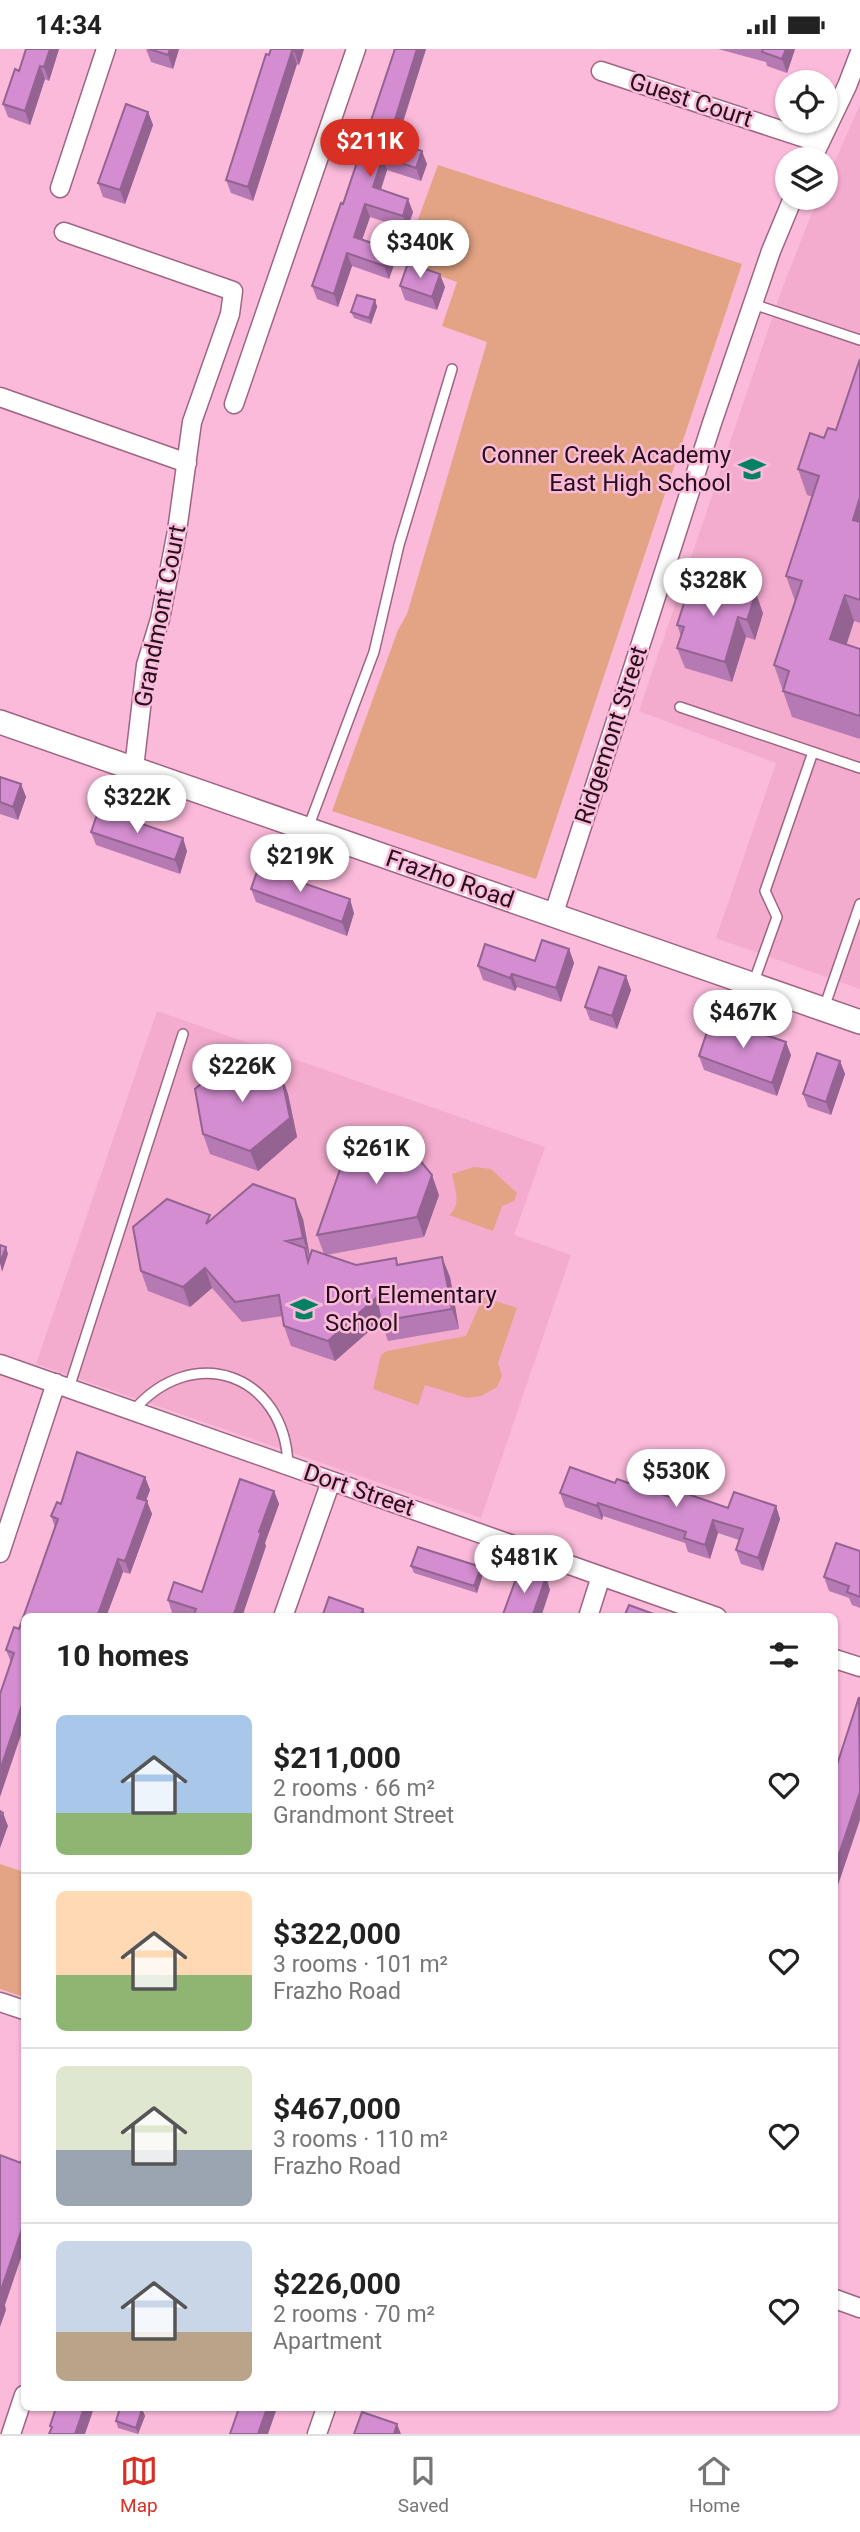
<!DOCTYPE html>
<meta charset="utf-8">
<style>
:root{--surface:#fff;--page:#f6f6f6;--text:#222;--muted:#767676;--line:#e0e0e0;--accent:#d93025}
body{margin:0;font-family:Roboto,sans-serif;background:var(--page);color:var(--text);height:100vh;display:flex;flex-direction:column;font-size:26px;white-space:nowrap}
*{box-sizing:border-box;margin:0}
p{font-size:23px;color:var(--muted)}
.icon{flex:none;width:38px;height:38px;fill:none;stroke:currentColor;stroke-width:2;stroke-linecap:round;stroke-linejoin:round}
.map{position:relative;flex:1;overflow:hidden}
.sheet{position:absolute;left:21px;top:1564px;width:817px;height:798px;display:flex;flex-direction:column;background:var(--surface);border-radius:10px;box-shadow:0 2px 5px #0004}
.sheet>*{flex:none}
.buttons{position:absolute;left:775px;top:21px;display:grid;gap:14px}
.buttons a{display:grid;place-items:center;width:63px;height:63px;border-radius:50%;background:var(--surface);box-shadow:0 2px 5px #0004;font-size:35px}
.price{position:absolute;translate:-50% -60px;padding:0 16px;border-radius:24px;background:#fff;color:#222;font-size:23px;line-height:46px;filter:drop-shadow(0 2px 4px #0008)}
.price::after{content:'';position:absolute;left:50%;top:42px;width:21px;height:16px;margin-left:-10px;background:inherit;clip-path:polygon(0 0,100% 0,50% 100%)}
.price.selected{background:var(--accent);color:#fff}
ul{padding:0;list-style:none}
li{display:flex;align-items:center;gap:21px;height:175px;padding:0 35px}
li+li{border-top:2px solid var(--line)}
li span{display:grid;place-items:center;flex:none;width:196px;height:140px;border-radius:10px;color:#555}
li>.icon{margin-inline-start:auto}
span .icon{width:84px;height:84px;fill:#fffc;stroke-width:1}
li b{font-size:30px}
h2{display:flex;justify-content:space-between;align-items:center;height:84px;padding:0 35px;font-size:30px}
.status{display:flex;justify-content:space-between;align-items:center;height:49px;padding:0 35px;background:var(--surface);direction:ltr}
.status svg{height:19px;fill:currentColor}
.tabs{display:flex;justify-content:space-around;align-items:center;height:98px;border-top:2px solid var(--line);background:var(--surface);font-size:19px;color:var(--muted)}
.tabs a{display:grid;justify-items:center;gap:4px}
.tabs .selected{color:var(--accent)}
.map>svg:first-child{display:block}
.built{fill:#f3abce}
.green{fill:#e2a484}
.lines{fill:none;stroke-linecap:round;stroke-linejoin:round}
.service-casing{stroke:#9f6482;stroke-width:12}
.minor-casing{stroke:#9f6482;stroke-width:21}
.tertiary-casing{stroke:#9f6482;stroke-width:26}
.service{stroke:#fff;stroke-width:9}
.minor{stroke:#fff;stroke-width:18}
.tertiary{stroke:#fff;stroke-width:23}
.wall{fill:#b579b3}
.shaded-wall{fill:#946392}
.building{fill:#d38dd0;stroke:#946392;stroke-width:2}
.labels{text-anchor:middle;stroke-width:5;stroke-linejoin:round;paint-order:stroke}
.street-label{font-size:24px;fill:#250f1b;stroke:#fbbada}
.poi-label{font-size:24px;fill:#250f1b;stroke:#fbbada;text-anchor:end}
</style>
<div class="status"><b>14:34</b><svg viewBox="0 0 49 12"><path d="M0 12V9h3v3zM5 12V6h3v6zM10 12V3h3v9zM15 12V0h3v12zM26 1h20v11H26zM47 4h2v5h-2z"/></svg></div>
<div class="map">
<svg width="860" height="2385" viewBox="0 0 860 2385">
<rect width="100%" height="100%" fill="#fbbada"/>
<!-- built -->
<path class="built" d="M860 56V940L716 889 776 714 639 662 782 240 818 149H826V132Z
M157 962 545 1098 514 1186 571 1206 481 1469 36 1315Z"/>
<!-- green -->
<path class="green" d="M438 116 742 215 536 830 332 762 398 581 407 565 487 293 442 277 457 233 402 214Z
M474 1118 491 1120 517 1144 514 1152 502 1157 493 1182 449 1166C462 1156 455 1140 452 1125Z
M483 1248 517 1259 498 1314 502 1327 497 1338 481 1347 467 1349 425 1336 418 1356 373 1340 381 1306 387 1302 466 1287Z
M0 1815 24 1823V1948L0 1940Z"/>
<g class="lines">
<defs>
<path id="service" d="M753 255 860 291
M680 658 860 719
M308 779 374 603 399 496 452 320
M753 935 777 868 765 842 813 703
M824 959 860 855
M69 1339 183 985
M133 1362C193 1292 285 1325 288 1416"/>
<path id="minor" d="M601 22 820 94
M812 110 847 37 860 3
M60 139 106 0
M64 183 233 242 230 265 192 373 177 482 160 570 146 616 134 719
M0 348 187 414
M234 355 356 0
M553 867 712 374 771 202 793 149
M0 1315 717 1568
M0 1504 56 1334
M283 1568 331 1432
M588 1568 601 1527
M835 1610 860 1618
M0 1953 24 1961
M835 2250 860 2259
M11 2385 24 2346
M317 2385 326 2359"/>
<path id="tertiary" d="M0 673 860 973"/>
</defs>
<!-- service casing -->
<use href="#service" class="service-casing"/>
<!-- minor casing -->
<use href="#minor" class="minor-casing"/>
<!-- tertiary casing -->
<use href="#tertiary" class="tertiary-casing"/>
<!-- service -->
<use href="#service" class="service"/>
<!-- minor -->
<use href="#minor" class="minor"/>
<!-- tertiary -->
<use href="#tertiary" class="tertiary"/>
</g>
<!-- wall -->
<path class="wall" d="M59 0 49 32 45 30 30 76 8 68 3 55 19 22Z
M146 0H179L173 20 151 13Z
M271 0H304L299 16 297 15 253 152 231 144 226 131Z
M393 0H426L397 93 427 115 421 132 387 121 381 141 413 163 407 180 370 168 362 190 395 213 389 230 352 217 338 258 317 250 312 237 343 155 394 2Z
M718 0H795L787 24 767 17 766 13Z
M148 63 153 76 125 155 103 148 98 134Z
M400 237 445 238 437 261 405 251Z
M375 251 377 258 371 275 354 269 351 263Z
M860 310V574L854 572 846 596 860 600V690L792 668 774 616 795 552 786 527 813 448 807 446 798 420 824 389 836 381Z
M694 550 763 564 755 591 746 588 732 633 685 619 677 599 681 587 677 576Z
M0 728 21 735 26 748 18 771 0 765Z
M91 783 187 802 180 825 96 796Z
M292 828 293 831 354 864 347 887 256 853 251 840Z
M569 900 574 914 561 953 517 938 515 942 483 931 478 917 535 912Z
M626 927 631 941 617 980 590 971 585 958Z
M791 1006 777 1047 704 1021 699 1007Z
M840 1012 845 1025 831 1066 808 1058 803 1045Z
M281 1025 288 1045 297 1088 258 1122 210 1105 203 1085Z
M439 1146 424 1188 326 1206 356 1216H398L450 1228 459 1280 388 1292 381 1272 335 1312 291 1297 284 1277 283 1267 242 1273 212 1239 190 1258 148 1242 141 1222 211 1171 303 1170 310 1207 324 1205 317 1186Z
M145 1428 150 1441 146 1452 152 1465 130 1525 123 1523 106 1568H24L11 1613 6 1601 19 1580 55 1478 51 1467 61 1455Z
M615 1434 670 1448 728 1459 776 1457 780 1470 763 1522 741 1515 736 1501 739 1491 718 1484 710 1510 688 1503 685 1494 603 1467 602 1471 565 1458 560 1444Z
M274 1442 279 1455 265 1494 266 1497 242 1568H185L172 1564 168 1551 202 1543Z
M860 1502V1559L852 1556 849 1549 829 1542 824 1528Z
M411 1517 481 1518 483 1525 477 1544 414 1524Z
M142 2360 145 2367 138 2385 118 2379 116 2372Z"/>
<!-- shaded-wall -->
<path class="shaded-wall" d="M50 0H59L49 32 44 18Z
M170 0H179L173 20 168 6Z
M295 0H304L299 16 294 2Z
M417 0H426L393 103 389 90Z
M786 0H795L787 24 782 10Z
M292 2 297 15 253 152 248 138Z
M40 17 45 30 30 76 25 62Z
M148 63 153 76 125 155 120 141Z
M422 102 427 115 421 132 416 119Z
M383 108 387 121 377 151 373 138Z
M408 150 413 163 407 180 403 167Z
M365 155 370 168 359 200 354 188Z
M390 200 395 213 389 230 384 217Z
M347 204 352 217 338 258 334 245Z
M440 225 445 238 437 261 432 248Z
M375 251 377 258 371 275 369 269Z
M860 448V491L853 471Z
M756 544 763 564 755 591 747 571Z
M845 546 854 572 840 616 830 590Z
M738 568 746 588 732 633 725 613Z
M21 735 26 748 18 771 13 758Z
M183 789 187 802 180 825 175 811Z
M350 850 354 864 347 887 342 873Z
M569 900 574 914 561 953 556 939Z
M512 925 517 938 515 942 510 929Z
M626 927 631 941 617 980 612 967Z
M786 993 791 1006 777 1047 772 1034Z
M840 1012 845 1025 831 1066 826 1053Z
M281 1025 288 1045 297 1088 258 1122 250 1102Z
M432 1126 439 1146 424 1188 417 1168Z
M295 1150 303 1170 310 1209 303 1189Z
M6 1198 8 1205 2 1223 0 1214Z
M442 1208 450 1228 459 1280 452 1260Z
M205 1219 212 1239 190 1258 183 1238Z
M376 1249 384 1269 335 1312 328 1292Z
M145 1428 150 1441 142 1462 137 1449Z
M274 1442 279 1455 265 1494 266 1497 242 1568H233L259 1483Z
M147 1452 152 1465 130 1525 125 1512Z
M598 1454 603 1467 602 1471 597 1457Z
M776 1457 780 1470 763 1522 758 1509Z
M713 1471 718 1484 710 1510 705 1496Z
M118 1510 123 1523 106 1568H97Z
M481 1518 483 1525 477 1544 474 1537Z
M546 1528 550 1541 541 1568H532Z
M363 1560 366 1568H360Z
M24 1650V1677L0 1748V1721Z
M860 1743V1771L835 1845V1817Z
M3 1764 8 1777 0 1799V1772Z
M24 2174V2200L5 2256 6 2261 0 2278V2244Z
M84 2359H94L85 2385H75Z
M267 2359H277L268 2385H258Z
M142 2360 145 2367 138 2385 136 2379Z
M397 2375 401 2385H394Z"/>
<!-- building -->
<path class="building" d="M26 0H50L44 18 40 17 25 62 3 55 15 20 19 22Z
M149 0H170L168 6Z
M271 0H295L294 2H292L248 138 226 131 266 5 269 6Z
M395 0H417L389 90 422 102 416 119 383 108 373 138 408 150 403 167 365 155 354 188 390 200 384 217 347 204 334 245 312 237 341 154 343 155Z
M762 0H786L782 10 762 3 763 0Z
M126 55 148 63 120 141 98 134Z
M408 214 440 225 432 248 400 237Z
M357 246 375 251 369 269 351 263Z
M860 310V448L853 471 860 473V551L845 546 830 590 860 600V667L783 642 789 622 774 616 802 532 786 527 819 427 798 420 810 384 824 389 828 379 836 381Z
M701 527 756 544 747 571 738 568 725 613 677 599 684 578 677 576 686 548 694 550Z
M0 728 21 735 13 758 0 753Z
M99 760 183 789 175 811 91 783Z
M259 817 292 828 291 830 350 850 342 873 251 840Z
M542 891 569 900 556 939 512 925 510 929 478 917 485 895 535 912Z
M599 918 626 927 612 967 585 958Z
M712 968 786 993 772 1034 699 1007Z
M817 1004 840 1012 826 1053 803 1045Z
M233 1007 281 1025 290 1069 250 1102 203 1085 195 1040Z
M399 1086 432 1126 417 1168 317 1186 349 1095Z
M253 1135 295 1150 303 1189 286 1192 305 1199 308 1213 312 1201 356 1216 396 1209 397 1216 442 1208 452 1260 381 1272 376 1249 328 1292 284 1277 279 1246 235 1253 205 1219 183 1238 141 1222 133 1178 167 1150 210 1166 206 1175Z
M0 1196 6 1198 0 1214Z
M77 1403 145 1428 137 1449 147 1452 125 1512 118 1510 97 1568H67L62 1566 61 1568H24V1639L23 1644H24V1650L0 1721V1645L14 1604 6 1601 14 1578 19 1580 58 1470 51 1467 57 1453 61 1455Z
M570 1418 615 1434 617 1430 670 1448 673 1440 728 1459 734 1443 776 1457 758 1509 736 1501 743 1480 713 1471 705 1496 684 1489 686 1483 598 1454 597 1457 560 1444Z
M240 1430 274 1442 259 1483 261 1484 233 1568H193L196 1560 168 1551 174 1533 202 1543Z
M836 1494 860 1502V1548L847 1543 849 1537 824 1528Z
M418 1498 481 1518 474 1537 411 1517Z
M520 1519 546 1528 532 1568H502Z
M329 1548 363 1560 360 1568H322Z
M629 1556 654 1565 653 1568H624Z
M859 1648 860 1743 835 1817V1722Z
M0 1762 3 1764 0 1772Z
M24 2105V2174L0 2244V2106L21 2114Z
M56 2359H84L75 2385H49L52 2378 50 2377Z
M120 2359H139L142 2360 136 2379 116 2372Z
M239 2359H267L258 2385H230Z
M362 2363 397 2375 394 2385H354Z"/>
<!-- icons -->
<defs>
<symbol id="school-bare" viewBox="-9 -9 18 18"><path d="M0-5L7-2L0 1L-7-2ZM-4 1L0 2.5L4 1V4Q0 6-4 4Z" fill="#038263" stroke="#fbbada" stroke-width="2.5" paint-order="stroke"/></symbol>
</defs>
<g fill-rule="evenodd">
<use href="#school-bare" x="733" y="401" width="38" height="38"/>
<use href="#school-bare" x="285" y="1241" width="38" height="38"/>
</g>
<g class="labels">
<!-- street labels -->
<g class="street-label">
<text transform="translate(691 51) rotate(18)" y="8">Guest Court</text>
<text transform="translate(160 567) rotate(-79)" y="8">Grandmont Court</text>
<text transform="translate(611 686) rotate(-72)" y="8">Ridgemont Street</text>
<text transform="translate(450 830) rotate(19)" y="8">Frazho Road</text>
<text transform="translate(359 1441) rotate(19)" y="8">Dort Street</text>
</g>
<!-- poi labels -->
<g class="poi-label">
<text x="731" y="414">Conner Creek Academy<tspan x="731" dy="28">East High School</tspan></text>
<text x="325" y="1254" text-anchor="start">Dort Elementary<tspan x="325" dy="28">School</tspan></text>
</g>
</g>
</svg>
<div class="buttons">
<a><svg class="icon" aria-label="locate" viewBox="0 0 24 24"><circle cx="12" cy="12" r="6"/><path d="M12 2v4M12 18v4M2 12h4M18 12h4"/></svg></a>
<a><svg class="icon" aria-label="layers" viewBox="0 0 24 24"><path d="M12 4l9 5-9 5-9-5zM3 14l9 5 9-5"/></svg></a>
</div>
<b class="price selected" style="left:370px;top:130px">$211K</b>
<b class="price" style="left:420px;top:231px">$340K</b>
<b class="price" style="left:713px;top:569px">$328K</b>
<b class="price" style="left:137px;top:786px">$322K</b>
<b class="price" style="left:300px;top:845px">$219K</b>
<b class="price" style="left:743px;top:1001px">$467K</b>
<b class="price" style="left:242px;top:1055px">$226K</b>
<b class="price" style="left:376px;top:1137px">$261K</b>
<b class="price" style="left:676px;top:1460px">$530K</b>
<b class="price" style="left:524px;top:1546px">$481K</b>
<section class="sheet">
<h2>10 homes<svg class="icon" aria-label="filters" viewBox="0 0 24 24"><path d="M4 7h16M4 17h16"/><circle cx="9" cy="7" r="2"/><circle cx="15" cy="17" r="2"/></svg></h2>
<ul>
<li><span style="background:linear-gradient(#a9c7e8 70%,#8fb573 0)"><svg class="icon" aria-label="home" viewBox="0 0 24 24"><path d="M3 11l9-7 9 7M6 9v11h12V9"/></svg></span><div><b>$211,000</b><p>2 rooms · 66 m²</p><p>Grandmont Street</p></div><svg class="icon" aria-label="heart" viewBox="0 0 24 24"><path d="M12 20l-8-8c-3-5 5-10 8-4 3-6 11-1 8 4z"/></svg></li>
<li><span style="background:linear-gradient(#ffd9b3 60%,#8fb573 0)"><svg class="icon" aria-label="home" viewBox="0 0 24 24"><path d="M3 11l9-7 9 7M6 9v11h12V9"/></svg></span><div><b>$322,000</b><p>3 rooms · 101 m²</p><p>Frazho Road</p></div><svg class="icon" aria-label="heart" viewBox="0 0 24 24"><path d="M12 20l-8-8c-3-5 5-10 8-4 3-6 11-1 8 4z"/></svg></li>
<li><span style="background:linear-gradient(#dfe7d0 60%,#9aa5b1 0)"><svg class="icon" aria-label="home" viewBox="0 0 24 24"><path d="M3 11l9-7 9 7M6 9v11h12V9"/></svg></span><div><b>$467,000</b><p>3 rooms · 110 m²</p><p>Frazho Road</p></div><svg class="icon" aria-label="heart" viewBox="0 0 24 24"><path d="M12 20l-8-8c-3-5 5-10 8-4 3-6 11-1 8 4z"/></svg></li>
<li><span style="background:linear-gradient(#c9d6e8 65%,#b9a48a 0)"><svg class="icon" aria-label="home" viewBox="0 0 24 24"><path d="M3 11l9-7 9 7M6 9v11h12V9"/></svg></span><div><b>$226,000</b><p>2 rooms · 70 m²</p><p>Apartment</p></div><svg class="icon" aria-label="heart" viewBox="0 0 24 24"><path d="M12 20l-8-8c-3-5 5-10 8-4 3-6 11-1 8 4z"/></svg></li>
</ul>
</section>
</div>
<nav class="tabs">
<a class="selected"><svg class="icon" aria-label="map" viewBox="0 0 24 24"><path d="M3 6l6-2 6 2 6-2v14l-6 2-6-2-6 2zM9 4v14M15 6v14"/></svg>Map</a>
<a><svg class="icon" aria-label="saved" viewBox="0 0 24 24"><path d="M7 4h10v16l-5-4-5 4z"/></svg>Saved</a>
<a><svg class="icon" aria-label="home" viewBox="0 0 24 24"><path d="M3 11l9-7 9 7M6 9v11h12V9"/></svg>Home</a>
</nav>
